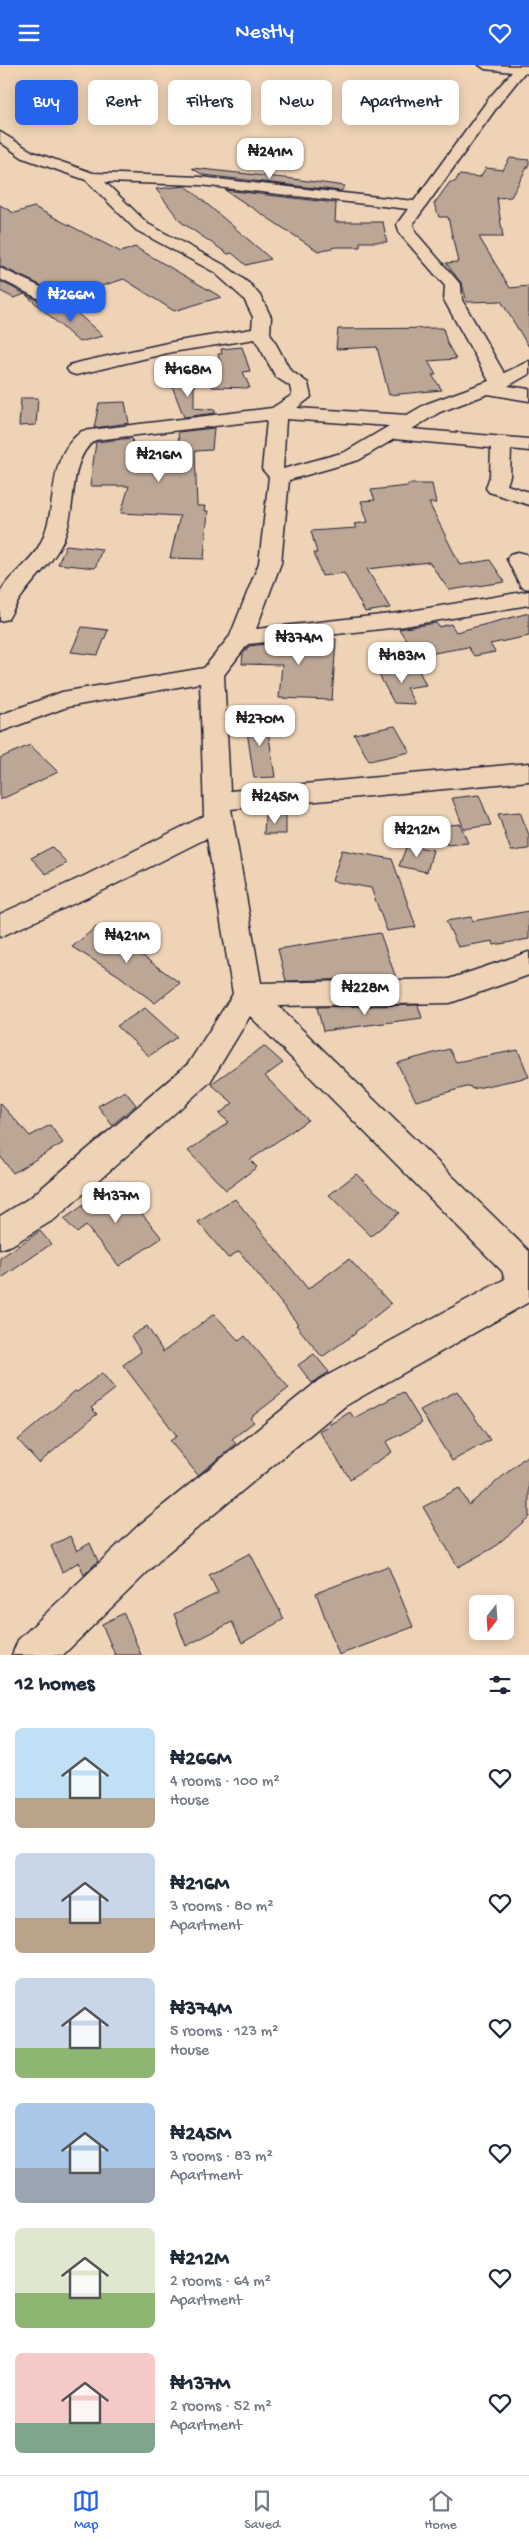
<!DOCTYPE html>
<meta charset="utf-8">
<style>
:root{--surface:#fff;--page:#f6f6f7;--text:#1f2937;--muted:#747a83;--line:#e0e1e3;--accent:#2563eb}
body{margin:0;font-family:"Gochi Hand",sans-serif;background:var(--page);color:var(--text);height:100vh;display:flex;flex-direction:column;font-size:19px;white-space:nowrap}
*{box-sizing:border-box;margin:0}
p{font-size:16px;color:var(--muted)}
.icon{flex:none;width:28px;height:28px;fill:none;stroke:currentColor;stroke-width:2;stroke-linecap:round;stroke-linejoin:round}
.map{position:relative;height:1590px;overflow:hidden}
.panel{display:flex;flex-direction:column;background:var(--surface);flex:1}
.panel>*{flex:none}
.guide{position:absolute;left:15px;top:15px;width:500px;height:45px;display:flex;gap:10px}
.needle{width:32px;rotate:197deg}
.tools{position:absolute;left:469px;top:1530px;display:grid;gap:10px}
.tools a{display:grid;place-items:center;width:45px;height:45px;border-radius:8px;background:var(--surface);box-shadow:0 2px 12px #0003;font-size:25px}
.price{position:absolute;translate:-50% -42px;padding:0 11px;border-radius:10px;background:#fff;color:#222;font-size:16px;line-height:32px;filter:drop-shadow(0 1px 2px #0008)}
.price::after{content:'';position:absolute;left:50%;top:30px;width:15px;height:11px;margin-left:-8px;background:inherit;clip-path:polygon(0 0,100% 0,50% 100%)}
.price.on{background:var(--accent);color:#fff}
ul{padding:0;list-style:none}
li{display:flex;align-items:center;gap:15px;height:125px;padding:0 15px}
li span{display:grid;place-items:center;flex:none;width:140px;height:100px;border-radius:8px;color:#555}
li>.icon{margin-inline-start:auto}
span .icon{width:60px;height:60px;fill:#fffc;stroke-width:1}
li b{font-size:21px}
h2{display:flex;justify-content:space-between;align-items:center;height:60px;padding:0 15px;font-size:21px}
.pill{padding:0 18px;border-radius:8px;background:var(--surface);box-shadow:0 2px 12px #0003;font-size:18px;line-height:45px}
.pill.on{background:var(--accent);color:#fff}
header{display:flex;justify-content:space-between;align-items:center;height:65px;padding:0 15px;background:var(--accent);color:#fff;font-size:22px;font-weight:600}
.dock{display:flex;justify-content:space-around;align-items:center;height:70px;border-top:1px solid var(--line);background:var(--surface);font-size:14px;color:var(--muted)}
.dock a{display:grid;justify-items:center;gap:2px}
.dock .on{color:var(--accent)}
.map>svg:first-child{display:block}
.building{fill:#bca797;stroke:#22223b}
.lines{fill:none;stroke-linecap:round;stroke-linejoin:round}
.minor-casing{stroke:#22223b;stroke-width:3}
.minor{fill:#efd3b6;fill-rule:evenodd}
</style>
<header><svg class="icon" aria-label="menu" viewBox="0 0 24 24"><path d="M4 6h16M4 12h16M4 18h16"/></svg>Nestly<svg class="icon" aria-label="heart" viewBox="0 0 24 24"><path d="M12 20l-8-8c-3-5 5-10 8-4 3-6 11-1 8 4z"/></svg></header>
<div class="map">
<svg width="529" height="1590" viewBox="0 0 529 1590">
<rect width="100%" height="100%" fill="#efd3b6"/>
<filter id="ink" filterUnits="userSpaceOnUse"><feTurbulence type="fractalNoise" baseFrequency=".02" numOctaves="2"/><feDisplacementMap in="SourceGraphic" scale="10" xChannelSelector="R" yChannelSelector="G"/><feConvolveMatrix kernelMatrix="1 2 1 2 8 2 1 2 1" color-interpolation-filters="sRGB"/></filter>
<g filter="url(#ink)">
<!-- building -->
<path class="building" d="M510 93 529 95V99L511 132 497 133 503 172H479L510 223 529 221V282L501 236 467 237 462 219 446 198 458 197 448 152H439L434 139 450 117H455L459 110 480 112 486 103 503 105Z
M192 103 293 114 345 121 341 126 203 110Z
M186 121 271 194 246 200 232 188 228 189 181 157 156 124Z
M225 125 336 138 335 157H383L387 177H360V182H336L318 186Z
M0 140 14 148 34 142 121 187 135 182 221 232 174 246 124 214 66 232 0 201Z
M0 216 25 229 14 233 0 226Z
M25 229 62 248 76 247 103 271 79 277Z
M443 263 447 278 456 294 428 296 436 310H432L442 325 389 330 377 282 336 284 338 264Z
M242 282 250 306 243 307 250 323 212 322 205 301 221 300 218 289H222L221 284Z
M194 314V343L215 345V348L184 352 170 316Z
M21 333H38L36 360 19 361Z
M125 337 129 358 94 363 99 338Z
M214 363 212 385 195 386 197 441H205L204 446H208L204 494 170 493 180 451 121 448 129 421H90L96 377 132 373 133 379H179L178 367Z
M408 419H432L436 438H429L460 500 490 495 505 517 449 525 429 497 367 504 390 543 365 547 344 508 322 511 314 488H317L311 466 356 463 354 459 368 457 361 436 375 435 371 425 408 421Z
M66 480 102 484 95 503 58 499Z
M529 548V571L490 579 495 587 474 591 468 582 417 591 399 564 436 558 439 562 451 559 456 567Z
M82 562 108 565 98 590 71 587Z
M319 573 336 574 332 635 279 633 282 600 242 599 243 589 249 581Z
M417 602 426 620 406 623 415 639 394 638 378 608Z
M266 652 275 712 254 713 245 653Z
M395 661 410 687 369 696 354 669Z
M30 680 58 707 0 735V693Z
M479 730 491 760 464 764 452 733Z
M520 747 529 770V784L511 786 498 749Z
M265 750H286V769H264Z
M460 759 468 778 447 780 440 761Z
M407 780 433 785 427 807 399 801Z
M52 782 67 798 46 809 31 793Z
M342 785 392 794 416 862 387 866 371 823 332 816Z
M529 846V874L494 880 493 876 458 882 446 856 471 852 473 856Z
M96 862 134 885 180 918 155 938 118 910 72 882Z
M380 868 396 913 286 916 278 884Z
M418 940 422 953 323 966 317 942Z
M145 943 177 972 149 991 117 961Z
M264 981 283 998 265 1011 308 1055 250 1095 257 1102 226 1125 188 1086 229 1057 219 1049 233 1038 211 1019Z
M449 984 456 997 518 985 529 1012 472 1024 470 1021 416 1036 397 998Z
M125 1026 136 1040 112 1060 98 1041Z
M0 1038 30 1071 50 1060 63 1078 13 1108 0 1091Z
M356 1109 399 1148 371 1171 329 1130Z
M118 1116 131 1130 128 1132 162 1173 119 1201 86 1161 77 1168 64 1154Z
M235 1134 308 1224 349 1194 391 1239 355 1267 356 1268 322 1292 296 1260 298 1259 239 1186 228 1193 198 1157Z
M40 1166 51 1179 0 1214V1193Z
M214 1249 239 1276 245 1271 289 1323 250 1353 254 1357 232 1374 236 1379 198 1410 170 1376 177 1371 123 1300 141 1287 131 1271 147 1261 163 1287Z
M314 1289 329 1307 312 1318 298 1300Z
M102 1308 115 1324 91 1343 97 1349 39 1398 18 1375 75 1326 77 1327Z
M457 1326 490 1375 452 1396 420 1345Z
M403 1327 422 1358 386 1377 392 1387 350 1414 319 1366 350 1347 354 1353Z
M529 1389V1452L493 1483 458 1502 423 1442 459 1423 469 1440Z
M70 1471 77 1486 90 1478 98 1496 84 1510 79 1497 62 1507 51 1481Z
M250 1488 284 1554 242 1578 232 1557 186 1581 174 1549 218 1528 209 1510Z
M388 1501 413 1562 339 1590 316 1528Z
M124 1548 141 1590H115L102 1559Z"/>
<g class="lines">
<defs>
<path id="minor" d="M479 0 529 1V9L524 8 500 38 413 159 416 168 461 220 462 235 504 308 529 296V309L508 321 529 324V336L488 329 440 347 412 364 529 374V386L511 384 510 411 507 420 529 427V440L489 427 486 423 490 411 491 383 394 374 359 395 289 415 281 498 256 564 399 548 529 526V540L399 562 248 579 224 610 230 726 529 698V716L231 744 261 918 449 914 529 887V910L450 938 278 941 529 1186V1237L345 1341 167 1488 63 1590H12L18 1575 139 1460 319 1315 505 1214 502 1206 250 951 210 1017 55 1154 12 1180 0 1184V1151L31 1132 188 999 233 929 207 773 104 825 0 872V849L84 811 204 751 200 618 67 642 0 667V650L62 627 204 603 230 571 259 498 269 412 262 404 267 355 95 375C68 396 77 437 66 468 58 493 37 510 22 531 16 538 13 546 8 554L0 556C0 548 0 536 0 529 6 512 30 498 39 481 61 442 43 395 82 366L272 343 292 330 290 321 276 312 255 274 172 287 76 310 70 308 67 304 70 300 76 298 172 277 252 264 253 252 244 234 214 207 136 165 86 115 23 93 0 77V67L33 87 93 108 200 112 414 136 490 32 512 7 485 4ZM105 117 200 120 408 144 397 159 400 169 445 221 444 235 489 316 426 339 407 350 297 343 311 332 308 318 290 305 270 268 271 252 261 232 251 220 226 201 148 159ZM286 354 389 361 345 387 283 404Z
M0 203 75 238 78 242 75 246H63L0 214Z
M518 487 526 489 529 494V524L521 522 507 494 510 489Z"/>
</defs>
<!-- minor casing -->
<use href="#minor" class="minor-casing"/>
<!-- minor -->
<use href="#minor" class="minor"/>
</g>
</g>
</svg>
<div class="tools">
<a><svg class="needle" viewBox="-14 -14 28 28"><path d="M0-13l5 13h-10z" fill="#e53935"/><path d="M0 13l5-13h-10z" fill="#747a83"/></svg></a>
</div>
<b class="price" style="left:270px;top:115px">₦241M</b>
<b class="price on" style="left:71px;top:258px">₦266M</b>
<b class="price" style="left:188px;top:333px">₦168M</b>
<b class="price" style="left:159px;top:418px">₦216M</b>
<b class="price" style="left:299px;top:601px">₦374M</b>
<b class="price" style="left:402px;top:619px">₦183M</b>
<b class="price" style="left:260px;top:682px">₦270M</b>
<b class="price" style="left:275px;top:760px">₦245M</b>
<b class="price" style="left:417px;top:793px">₦212M</b>
<b class="price" style="left:127px;top:899px">₦421M</b>
<b class="price" style="left:365px;top:951px">₦228M</b>
<b class="price" style="left:116px;top:1159px">₦137M</b>
<div class="guide">
<a class="pill on">Buy</a>
<a class="pill">Rent</a>
<a class="pill">Filters</a>
<a class="pill">New</a>
<a class="pill">Apartment</a>
</div>
</div>
<section class="panel">
<h2>12 homes<svg class="icon" aria-label="filters" viewBox="0 0 24 24"><path d="M4 7h16M4 17h16"/><circle cx="9" cy="7" r="2"/><circle cx="15" cy="17" r="2"/></svg></h2>
<ul>
<li><span style="background:linear-gradient(#bfe0f5 70%,#b9a48a 0)"><svg class="icon" aria-label="home" viewBox="0 0 24 24"><path d="M3 11l9-7 9 7M6 9v11h12V9"/></svg></span><div><b>₦266M</b><p>4 rooms · 100 m²</p><p>House</p></div><svg class="icon" aria-label="heart" viewBox="0 0 24 24"><path d="M12 20l-8-8c-3-5 5-10 8-4 3-6 11-1 8 4z"/></svg></li>
<li><span style="background:linear-gradient(#c9d6e8 65%,#b9a48a 0)"><svg class="icon" aria-label="home" viewBox="0 0 24 24"><path d="M3 11l9-7 9 7M6 9v11h12V9"/></svg></span><div><b>₦216M</b><p>3 rooms · 80 m²</p><p>Apartment</p></div><svg class="icon" aria-label="heart" viewBox="0 0 24 24"><path d="M12 20l-8-8c-3-5 5-10 8-4 3-6 11-1 8 4z"/></svg></li>
<li><span style="background:linear-gradient(#c9d6e8 70%,#8fb573 0)"><svg class="icon" aria-label="home" viewBox="0 0 24 24"><path d="M3 11l9-7 9 7M6 9v11h12V9"/></svg></span><div><b>₦374M</b><p>5 rooms · 123 m²</p><p>House</p></div><svg class="icon" aria-label="heart" viewBox="0 0 24 24"><path d="M12 20l-8-8c-3-5 5-10 8-4 3-6 11-1 8 4z"/></svg></li>
<li><span style="background:linear-gradient(#a9c7e8 65%,#9aa5b1 0)"><svg class="icon" aria-label="home" viewBox="0 0 24 24"><path d="M3 11l9-7 9 7M6 9v11h12V9"/></svg></span><div><b>₦245M</b><p>3 rooms · 83 m²</p><p>Apartment</p></div><svg class="icon" aria-label="heart" viewBox="0 0 24 24"><path d="M12 20l-8-8c-3-5 5-10 8-4 3-6 11-1 8 4z"/></svg></li>
<li><span style="background:linear-gradient(#dfe7d0 65%,#8fb573 0)"><svg class="icon" aria-label="home" viewBox="0 0 24 24"><path d="M3 11l9-7 9 7M6 9v11h12V9"/></svg></span><div><b>₦212M</b><p>2 rooms · 64 m²</p><p>Apartment</p></div><svg class="icon" aria-label="heart" viewBox="0 0 24 24"><path d="M12 20l-8-8c-3-5 5-10 8-4 3-6 11-1 8 4z"/></svg></li>
<li><span style="background:linear-gradient(#f6c9c9 70%,#7fa58c 0)"><svg class="icon" aria-label="home" viewBox="0 0 24 24"><path d="M3 11l9-7 9 7M6 9v11h12V9"/></svg></span><div><b>₦137M</b><p>2 rooms · 52 m²</p><p>Apartment</p></div><svg class="icon" aria-label="heart" viewBox="0 0 24 24"><path d="M12 20l-8-8c-3-5 5-10 8-4 3-6 11-1 8 4z"/></svg></li>
</ul>
</section>
<nav class="dock">
<a class="on"><svg class="icon" aria-label="map" viewBox="0 0 24 24"><path d="M3 6l6-2 6 2 6-2v14l-6 2-6-2-6 2zM9 4v14M15 6v14"/></svg>Map</a>
<a><svg class="icon" aria-label="saved" viewBox="0 0 24 24"><path d="M7 4h10v16l-5-4-5 4z"/></svg>Saved</a>
<a><svg class="icon" aria-label="home" viewBox="0 0 24 24"><path d="M3 11l9-7 9 7M6 9v11h12V9"/></svg>Home</a>
</nav>
